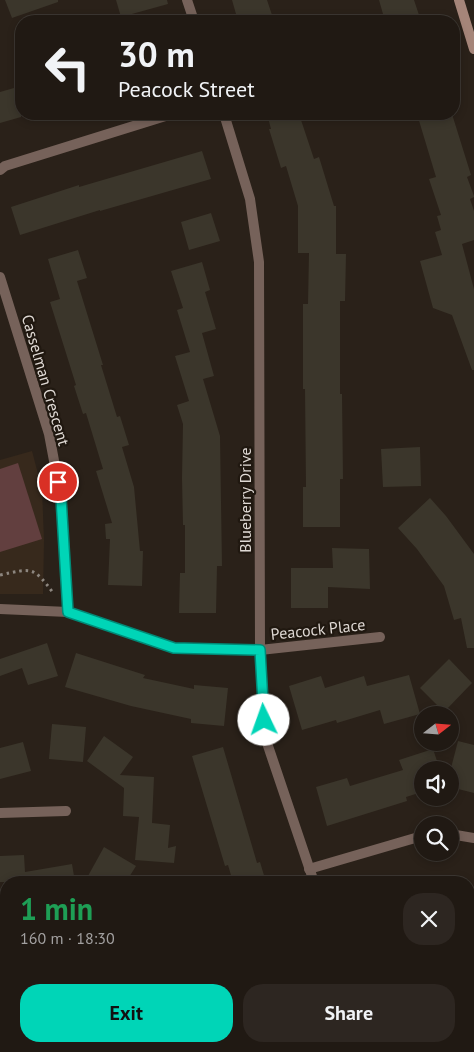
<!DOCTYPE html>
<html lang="en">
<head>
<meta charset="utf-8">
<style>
  body { margin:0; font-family:"PT Sans",sans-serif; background:#2d2621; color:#f1f3f6; height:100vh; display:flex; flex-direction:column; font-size:19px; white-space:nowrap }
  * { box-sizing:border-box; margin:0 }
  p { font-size:16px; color:#a2a0a0 }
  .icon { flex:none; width:28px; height:28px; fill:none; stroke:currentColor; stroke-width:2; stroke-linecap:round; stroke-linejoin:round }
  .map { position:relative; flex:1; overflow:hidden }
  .side { position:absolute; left:0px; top:876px; width:475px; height:176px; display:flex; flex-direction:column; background:#201913; border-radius:20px 20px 0 0; box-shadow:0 2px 8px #0003,0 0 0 1px #3d3833 }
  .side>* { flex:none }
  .guide { position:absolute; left:15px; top:15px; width:445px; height:105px; border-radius:20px; box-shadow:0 2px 8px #0003,0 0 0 1px #3d3833; background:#201913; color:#f1f3f6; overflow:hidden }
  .needle { width:32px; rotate:73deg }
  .controls { position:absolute; left:414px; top:706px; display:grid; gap:10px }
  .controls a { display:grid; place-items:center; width:45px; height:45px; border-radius:50%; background:#201913; box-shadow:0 2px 8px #0003,0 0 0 1px #3d3833; font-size:25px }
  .pin { position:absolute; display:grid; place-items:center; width:42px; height:42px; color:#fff; margin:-21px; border:2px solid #fff; border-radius:50%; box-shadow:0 1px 5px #0007 }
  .me { position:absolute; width:55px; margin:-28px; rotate:357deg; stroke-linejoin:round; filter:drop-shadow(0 0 4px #0008) }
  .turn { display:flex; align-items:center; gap:18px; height:105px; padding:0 20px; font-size:22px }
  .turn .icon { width:65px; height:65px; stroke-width:2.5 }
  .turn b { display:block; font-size:35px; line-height:42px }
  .round { display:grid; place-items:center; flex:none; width:52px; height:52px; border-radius:20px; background:#2d2621 }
  .overview { display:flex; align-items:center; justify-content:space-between; height:85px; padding:0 20px }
  h1 { font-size:30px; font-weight:700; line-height:38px; color:#1e9e55 }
  .button { display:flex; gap:10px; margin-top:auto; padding:10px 20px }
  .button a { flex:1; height:58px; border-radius:20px; background:#00d5b7; color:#111; font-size:20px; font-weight:700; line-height:58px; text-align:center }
  .button a+a { background:#2d2621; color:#f1f3f6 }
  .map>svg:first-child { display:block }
  .built { fill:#37291c }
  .green { fill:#623f3f }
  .building { fill:#3b362b }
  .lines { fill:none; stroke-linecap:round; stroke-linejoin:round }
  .path { stroke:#8d867f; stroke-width:3; stroke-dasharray:2.5 4; stroke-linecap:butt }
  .street { stroke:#76625a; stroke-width:10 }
  .secondary { stroke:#a58579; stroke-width:10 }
  .route-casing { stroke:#008a77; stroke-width:12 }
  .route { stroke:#00d5b7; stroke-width:9 }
  .labels { text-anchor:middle; stroke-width:4.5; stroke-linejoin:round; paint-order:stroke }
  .street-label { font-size:16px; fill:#dfd9d4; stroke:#201810 }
</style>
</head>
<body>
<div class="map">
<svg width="474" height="1052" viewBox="0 0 474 1052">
  <rect width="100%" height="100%" fill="#2a2119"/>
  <path class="built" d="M32,451L42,489L44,540L43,594H0V460Z"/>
  <path class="green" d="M18,463L42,539L0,552V469Z"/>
  <g class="building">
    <path d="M5,0H58V2L12,18Z"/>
    <path d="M116,0H167L168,4L121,17Z"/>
    <path d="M232,0H267L274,21H238Z"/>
    <path d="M379,0H414L421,21H385Z"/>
    <path d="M21,86V117L0,123V92Z"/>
    <path d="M267,114H299L314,159L319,157L334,206H336V254H346L345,301H340V394H342L343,479H340V527H303V487H306L305,389H303V304H308L309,253H298V206L286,166L281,168L269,129H271Z"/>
    <path d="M417,114H452L471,175L467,177L474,196V197L470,199L474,211V240L462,244L474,289V370H472L452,315L433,308L420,261L442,255L435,232L441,230L437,216L441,215L429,179L436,177Z"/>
    <path d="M202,151L211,179L100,211V210L20,235L11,207L79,185V187Z"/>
    <path d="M211,213L220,241L189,250L181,222Z"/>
    <path d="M78,250L87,278L77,281L103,365H101L117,417L120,416L129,445L122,447L134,487L140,551H143L142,586L108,585L110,539H106L105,524L112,523L96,471L103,469L86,413L83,414L74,386L76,385L50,302L60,299L48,259Z"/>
    <path d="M202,262L210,290L205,292L216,329L202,333L214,376L203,379L220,436L222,566H217L216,613H179L180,573H185V525H183L182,478L183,424L177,405L189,401L175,356L190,352L177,310L183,308L171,271Z"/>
    <path d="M420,447L421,486L383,487L381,449Z"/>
    <path d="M430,498L446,516L474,554V648H467L461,618L454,620L444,586L417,549L398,528Z"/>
    <path d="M332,548L369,549L370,589L328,587V608H291V568H333Z"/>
    <path d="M47,643L58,676L28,685L22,668L0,676V659Z"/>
    <path d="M76,653L145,675L143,678L194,689V685L228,688L224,726L191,723V719L131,706L65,687Z"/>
    <path d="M449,659L472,683L444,712L420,688Z"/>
    <path d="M409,675L420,714L384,724L380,710L337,723L336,720L302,730L289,686L321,676L325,688L364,676L367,686Z"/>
    <path d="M52,724L86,727L83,762L49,759Z"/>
    <path d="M104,736L133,757L120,775L154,777L152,823L170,825L168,848L176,846L174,863L135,860L139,817L123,816L124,788L87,761Z"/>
    <path d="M458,741L474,745V793L450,787V772Z"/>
    <path d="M23,742L31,771L0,779V748Z"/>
    <path d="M223,747L257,863L260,862L266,882H233L228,865L225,866L192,756Z"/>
    <path d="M433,749L440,770H422V792L406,797L407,801L327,826L316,787L347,778L350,786L403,770L399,760Z"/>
    <path d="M104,847L136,866L126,882H100L88,876Z"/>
    <path d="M24,855L25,872L72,864L75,882H0V856Z"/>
  </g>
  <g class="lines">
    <path class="path" d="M0,575C33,568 33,566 54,594"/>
    <g class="street">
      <path d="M187,0L194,21"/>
      <path d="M224,114L250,199L259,262L260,650L265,737L314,882"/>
      <path d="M0,170L5,166L172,114"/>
      <path d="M0,277L49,434L61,498L68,612"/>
      <path d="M0,609L68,612L174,648L260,650L380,637"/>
      <path d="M0,813L66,811"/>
      <path d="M450,834L474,838"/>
      <path d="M309,869L422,836"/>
      <path d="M0,1010H6"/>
      <path d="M153,1046L155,1052"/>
      <path d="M369,1046L371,1052"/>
    </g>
    <path class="secondary" d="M459,0L474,49"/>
  </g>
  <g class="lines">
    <g class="route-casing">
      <path id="route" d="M58,482L61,498L68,612L174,648L260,650L264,720"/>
    </g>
    <use href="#route" class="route"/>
  </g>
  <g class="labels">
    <g class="street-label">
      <text transform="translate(46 380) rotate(74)" y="6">Casselman Crescent</text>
      <text transform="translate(245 500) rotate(-90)" y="6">Blueberry Drive</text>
      <text transform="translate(318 629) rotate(-6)" y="6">Peacock Place</text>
    </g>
  </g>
</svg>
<div class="controls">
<a><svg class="needle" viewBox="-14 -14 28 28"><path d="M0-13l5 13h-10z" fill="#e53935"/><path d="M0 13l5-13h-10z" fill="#a2a0a0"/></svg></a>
<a><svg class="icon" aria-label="sound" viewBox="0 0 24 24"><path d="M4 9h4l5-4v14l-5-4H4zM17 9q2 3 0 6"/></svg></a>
<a><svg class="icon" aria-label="search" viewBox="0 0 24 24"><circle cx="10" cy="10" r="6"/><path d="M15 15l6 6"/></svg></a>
</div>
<div class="pin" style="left:58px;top:482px;background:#d93025"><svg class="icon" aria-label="arrive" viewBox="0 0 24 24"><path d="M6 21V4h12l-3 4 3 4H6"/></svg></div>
<svg class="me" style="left:264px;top:720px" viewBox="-20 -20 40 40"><circle r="19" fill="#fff"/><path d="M0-13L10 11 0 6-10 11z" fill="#00d5b7"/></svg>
<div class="guide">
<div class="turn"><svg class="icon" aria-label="left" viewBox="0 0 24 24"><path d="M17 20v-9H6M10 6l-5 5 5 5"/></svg><div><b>30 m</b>Peacock Street</div></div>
</div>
<section class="side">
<div class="overview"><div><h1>1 min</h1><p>160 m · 18:30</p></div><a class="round"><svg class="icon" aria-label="close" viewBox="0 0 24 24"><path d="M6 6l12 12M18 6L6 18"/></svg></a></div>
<div class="button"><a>Exit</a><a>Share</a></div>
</section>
</div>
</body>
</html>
